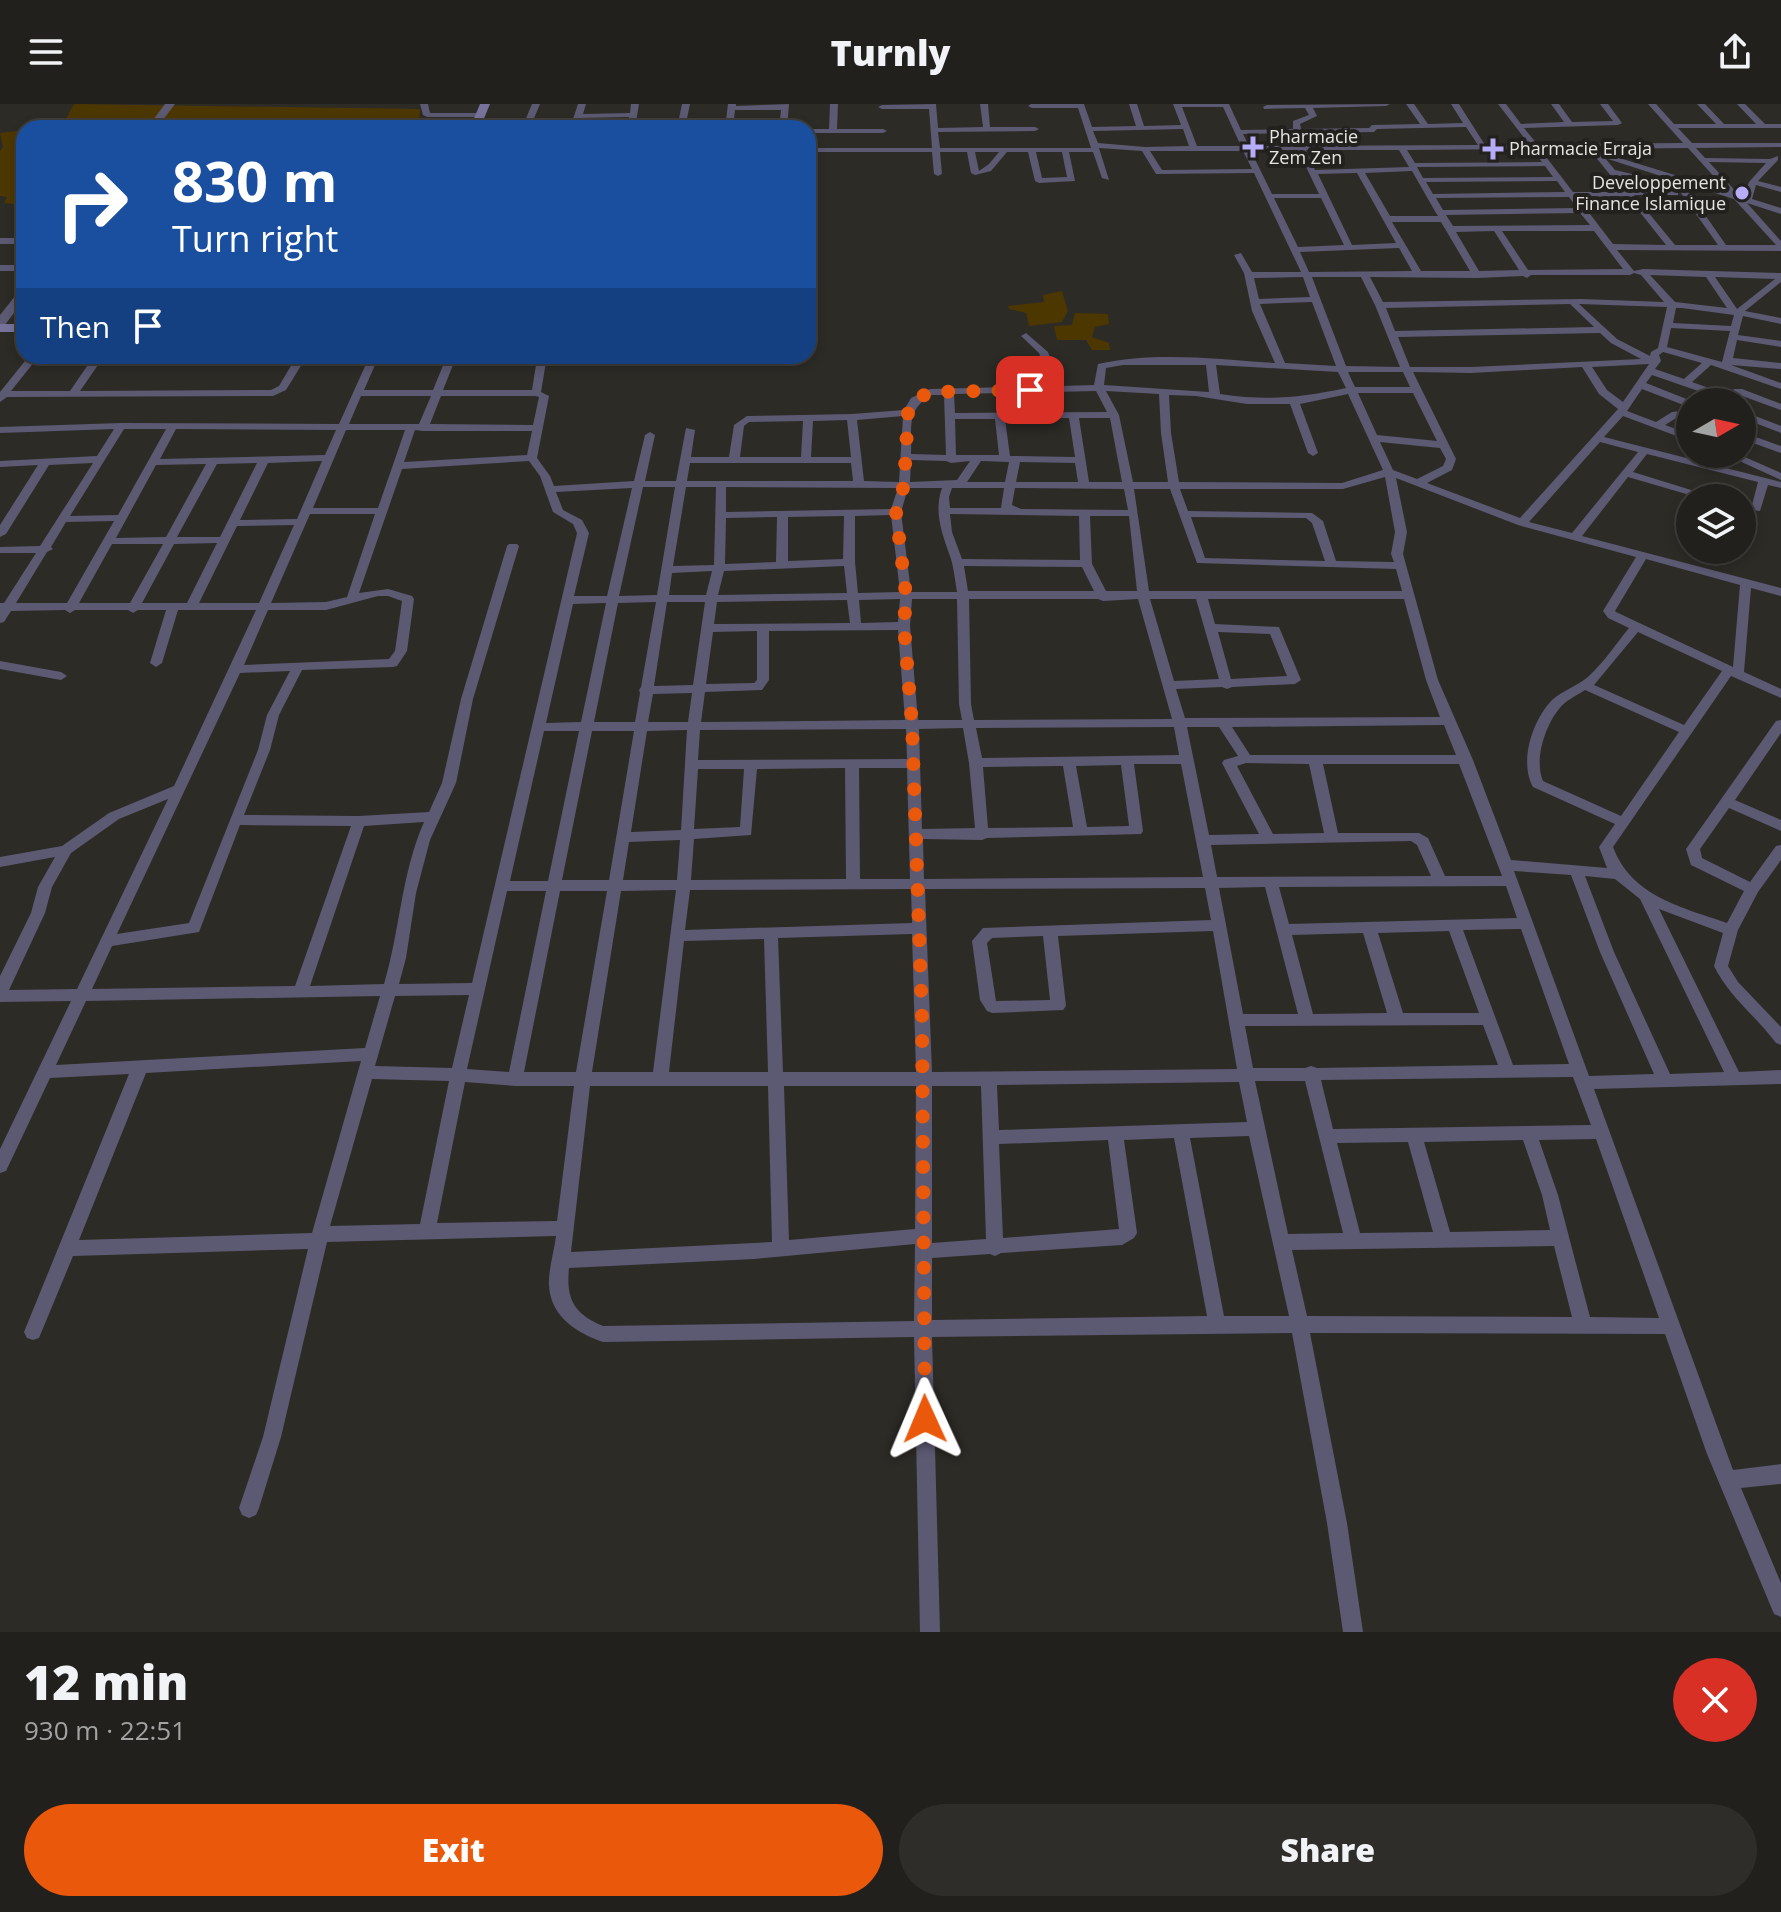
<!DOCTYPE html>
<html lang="en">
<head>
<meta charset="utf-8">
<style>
  body { margin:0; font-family:"Open Sans",sans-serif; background:#2e2d29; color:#f1f3f6; height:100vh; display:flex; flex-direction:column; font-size:30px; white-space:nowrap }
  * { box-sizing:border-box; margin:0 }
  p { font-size:26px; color:#a2a3a3 }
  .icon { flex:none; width:44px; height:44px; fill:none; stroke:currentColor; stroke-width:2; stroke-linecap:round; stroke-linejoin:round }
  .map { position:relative; height:1528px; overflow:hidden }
  .side { display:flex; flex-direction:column; background:#22201c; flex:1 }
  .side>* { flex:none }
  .top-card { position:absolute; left:16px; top:16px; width:800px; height:244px; border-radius:24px; box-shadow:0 4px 12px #0003,0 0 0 2px #3f3e3b; background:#1a4fa0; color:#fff; overflow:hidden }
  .needle { width:52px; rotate:81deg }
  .buttons { position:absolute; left:1676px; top:284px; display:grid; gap:16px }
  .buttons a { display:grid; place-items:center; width:80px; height:80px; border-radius:50%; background:#22201c; box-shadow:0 4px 12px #0003,0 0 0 2px #3f3e3b; font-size:40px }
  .pin { position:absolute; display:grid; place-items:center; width:68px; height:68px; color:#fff; margin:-34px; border-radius:16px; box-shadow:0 4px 12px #0006 }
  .me { position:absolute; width:88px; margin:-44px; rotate:359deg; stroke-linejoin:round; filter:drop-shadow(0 0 6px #0008) }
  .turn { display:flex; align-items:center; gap:28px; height:168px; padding:0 24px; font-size:36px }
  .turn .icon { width:104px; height:104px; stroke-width:2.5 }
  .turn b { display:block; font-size:56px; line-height:68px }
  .then { display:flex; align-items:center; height:76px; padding:0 24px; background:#0003; gap:16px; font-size:30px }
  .round { display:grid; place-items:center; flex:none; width:84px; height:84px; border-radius:42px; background:#2e2d29 }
  .summary { display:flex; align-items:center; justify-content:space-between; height:136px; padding:0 24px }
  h1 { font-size:48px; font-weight:800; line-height:60px }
  .button { display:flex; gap:16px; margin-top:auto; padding:16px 24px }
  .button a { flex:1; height:92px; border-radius:48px; background:#ea580c; color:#fff; font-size:32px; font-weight:800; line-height:92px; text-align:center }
  .button a+a { background:#2e2d29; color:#f1f3f6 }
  header { display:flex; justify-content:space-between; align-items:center; height:104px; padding:0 24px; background:#22201c; font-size:36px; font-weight:800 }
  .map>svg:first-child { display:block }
  .green { fill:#4d3700 }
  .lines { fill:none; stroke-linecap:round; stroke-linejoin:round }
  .minor { fill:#5c5973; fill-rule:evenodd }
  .tertiary { fill:#5c5973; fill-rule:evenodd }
  .secondary { fill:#77729b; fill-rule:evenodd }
  .route { stroke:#ea580c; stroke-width:14; stroke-dasharray:0 25.2 }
  .poi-dot { fill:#b6acf8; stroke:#23211d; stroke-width:3 }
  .labels { text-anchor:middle; stroke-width:8; stroke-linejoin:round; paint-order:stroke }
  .far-poi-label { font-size:18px; fill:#e5e4e1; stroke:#23211d; text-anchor:start }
</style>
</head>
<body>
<header><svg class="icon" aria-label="menu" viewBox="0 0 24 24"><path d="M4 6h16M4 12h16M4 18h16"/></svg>Turnly<svg class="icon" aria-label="share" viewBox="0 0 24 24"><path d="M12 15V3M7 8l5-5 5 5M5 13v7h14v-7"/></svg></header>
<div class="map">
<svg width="1781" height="1528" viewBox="0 0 1781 1528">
  <rect width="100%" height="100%" fill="#2d2b26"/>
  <g class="green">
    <path d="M74,0L420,5L419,24H48L62,22Z"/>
    <path d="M24,26V101L4,99L7,93L0,92V47L3,43L0,29Z"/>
    <path d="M1062,187L1068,207L1062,218L1029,222L1026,209L1009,205L1008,202L1044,198L1043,191Z"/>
    <path d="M1075,209L1108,210L1109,220L1095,223L1092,233L1109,239L1110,246H1092L1086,236H1057L1054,222L1072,221Z"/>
  </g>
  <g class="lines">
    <g class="minor">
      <path d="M420,0H428L430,9H480L484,11L480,13H427L423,11Z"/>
      <path d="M532,0H540L530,24H522Z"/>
      <path d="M578,0H586L583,10L630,9L631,0H639L635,24H627L629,13L581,14L578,24H570Z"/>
      <path d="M682,0H690L685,24H677Z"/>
      <path d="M728,0H736V2L789,0L787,24H779L781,6H735L733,24H725Z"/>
      <path d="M830,0H838L837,25H883L887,27L883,29H808V25H829Z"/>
      <path d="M936,0L938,24L983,23L980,0H988L990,23H1035L1039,25L1035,27L938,28L940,44H1091L1078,4H1032L1028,2L1031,0H1084L1092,23L1136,22L1129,0H1137L1144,22L1181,21L1173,0H1229L1241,26L1293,25V17L1309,11L1305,4L1264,5L1263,3L1267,1L1390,0L1386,2L1313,4L1317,12L1300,20L1301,25L1369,24L1372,21L1420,20L1406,0H1414L1428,20L1463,19L1451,0H1459L1485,41L1529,40L1498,0H1506L1521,20L1564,18L1551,0H1559L1572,18L1613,17L1600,0H1608L1622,19L1618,21L1524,24L1537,40L1683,39L1648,0H1656L1674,20H1716L1697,0H1705L1724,20H1756L1737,0H1745L1765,20H1781V24H1678L1692,39H1781V43L1696,44L1705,54L1770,55L1778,52V56L1758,77L1781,83V88L1756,81L1752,95L1781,104V110L1747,99L1781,137V147L1617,146L1634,167L1643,165L1781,169V178L1745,207L1781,214V220L1743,212L1738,231L1781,237V243L1737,236L1733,254L1781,259V265L1731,261L1781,279V285L1711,261L1692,278L1734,293L1735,295L1730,298L1652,271L1646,279L1694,298H1690V303L1686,302L1642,285L1627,307L1656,318L1672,308L1690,306V312L1678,313L1665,321L1690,330V337L1623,312L1604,333L1781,378V384L1768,381L1760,407L1742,405V399L1752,401L1758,378L1647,350L1633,368L1717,394H1700L1628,373L1582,432L1781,484V492L1751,484L1744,568L1781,585V594L1731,572L1613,743C1632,793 1682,803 1727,819L1744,787L1691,761L1686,745L1776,617L1781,616V629L1735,696L1781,716V727L1729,704L1700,745L1702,754L1750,778L1776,742L1781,741V756L1758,788L1738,826L1728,862L1738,878L1781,923V941L1776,939C1756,912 1729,893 1714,862L1723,829L1659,805L1739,968L1781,966V980L1594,985L1733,1366L1781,1360V1380L1741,1384L1781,1479V1513L1774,1510L1707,1350L1665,1230L1310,1229L1347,1419L1363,1528H1343L1327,1419L1292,1229L932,1233L940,1528H920L914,1233L603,1238C577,1229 551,1213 549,1182C548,1167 554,1148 556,1132L327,1138L281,1333L259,1404L256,1411L249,1414L242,1411L239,1404L263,1333L308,1145L73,1152L39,1234L33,1236L27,1234L24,1228L129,970L50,974L6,1067L0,1069V1045L71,897L0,898V872L31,809L38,783L55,753L0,763V753L62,742L109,709L174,682L256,506H178L162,559L156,563L150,559L166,506H138L133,509L128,506H75L70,509L65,506L11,507L4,518L0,519V499H4L36,449H0V443L40,442L93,359L49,361L6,430L0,433V421L38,361L0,363V357L97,352L114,325L0,329V323L121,319L339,320L366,260H302L286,286L273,292L7,293L0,298V288L29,252H39L11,287H70L94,252H104L102,255L368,254L369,252H379L364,286H433L444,259L432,252H444L451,255H541L546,258L541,288L549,292L537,354L550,372L554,382L634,377L645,331L650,328L655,331L645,377H676L686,324L695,326L691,353H729L734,321L747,312L852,310L904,306L911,294L930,285L1051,282L1039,249L1021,232L1026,229L1048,248L1060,282L1094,281L1098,260C1155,247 1217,255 1275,259L1252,207L1244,169L1234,151L1241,149L1252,168H1301L1254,69L1159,70H1156L1142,47L1099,44L1109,76L1102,74L1093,48H1069L1075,77L1039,79L1035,77L1028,48H1007L991,67L975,71L971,69L967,48H940L942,70L938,72L934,70L932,48H808V44H932L929,5H882L878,3L882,1ZM1182,3H1223L1241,42H1197ZM1466,23L1478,41L1249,42L1243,30L1374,28L1377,25ZM1183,25L1189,42L1145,43L1098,39L1093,27ZM1688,44L1727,87L1590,45ZM1532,45L1542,58L1415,59L1407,46ZM1540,45H1584V48L1594,51L1624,88H1573ZM1298,46L1319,90H1272L1251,47ZM1306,46H1399L1409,63L1315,66ZM1150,47H1243L1252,65L1162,66ZM975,48H999L989,60L979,67ZM1036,48H1062L1067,73L1042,74ZM1605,54L1676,77L1675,80L1615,66ZM1709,58L1766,59L1749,78L1744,93L1739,91ZM1545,62L1553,73L1423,74L1417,63ZM1412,67L1436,109L1438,112H1390L1365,69ZM1357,69L1396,139L1352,141L1318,70ZM1619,72L1672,84L1676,82L1718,141H1675L1634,91H1678V87L1630,86ZM1557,77L1565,88L1433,90L1426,78ZM1683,79L1734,95L1776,141H1726ZM1627,92L1666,141L1613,140L1577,93ZM1569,93L1577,104L1443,106L1436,94ZM1274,94H1321L1344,141L1298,143ZM1580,109L1590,121L1453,122L1446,111ZM1392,118H1441L1470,167H1421ZM1494,127L1519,166L1479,167L1456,128ZM1502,127H1594L1623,165L1528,166ZM1399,144L1412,167L1309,168L1300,148ZM1634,169L1641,171L1664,198L1581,195L1383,198L1370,173L1477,174L1523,172L1527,174L1531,171H1630ZM1650,171L1706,173L1727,204L1675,198ZM1303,173L1310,193L1259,195L1254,174ZM1312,173H1361L1375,201L1400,263L1346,262ZM1715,173L1775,175L1737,205ZM1312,198L1336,262L1285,259L1260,200ZM1570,200L1594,223L1395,227L1386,204ZM1579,200L1667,203L1658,244L1651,248L1650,252L1617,235ZM1676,204H1682L1734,211L1731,222L1673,219ZM1671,224L1730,227L1722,258L1667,243ZM1600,229L1611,239L1641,255L1471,263H1410L1398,233ZM1663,248L1702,259L1684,275L1655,265L1661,257L1659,251ZM292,260L279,282L271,286L80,287L98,261ZM1649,260L1623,298L1607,286L1592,263ZM453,261H536L532,286H443ZM1123,261H1206L1209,288L1104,281L1106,264ZM1216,261L1338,268L1346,284C1299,294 1267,297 1220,290ZM1582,263L1599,290L1618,305L1520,414L1427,379L1452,366L1456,355L1413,268L1471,269ZM1348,268H1403L1410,283H1355ZM1096,287L1107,308L955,309L954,290ZM1106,287L1159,290L1161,329L1168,378H1133L1119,311ZM1358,289H1413L1437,337L1377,331ZM1348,290L1383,366L1342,379L1179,378L1171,329L1169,291L1196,292L1247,300H1290L1308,349L1313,352L1318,349L1300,300ZM932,291H944L946,351L911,350C912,323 906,305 932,291ZM361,292H431L419,320H349ZM441,292H535L539,293L533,321L430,320ZM903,312L899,378L864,377L857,316ZM1069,314L1075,353L1010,352L1005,315ZM1079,314H1110L1122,378H1089ZM955,315H995L999,351H956ZM847,316L851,353H811L813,317ZM803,317L801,353H740L744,322L749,318ZM124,325H166L118,411L70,412ZM176,325L336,326L325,351L160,355ZM346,326H405L378,404H313ZM415,326L423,327H532L527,351L404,358ZM1380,338L1440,344L1446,355L1443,362L1417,375L1393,366ZM1600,338L1638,348L1572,429L1529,418ZM911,356L946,357L951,359L970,357L957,376L910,378ZM322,357L297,415L240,416L268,359ZM529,357L540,372L553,408L573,420L577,429L472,879L399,880L406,854L416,789L430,736L456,679L473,595L519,442L517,440H509L507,442L461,595L442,679L429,708L359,712L244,711L270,646L279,611L302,566L393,563L397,562L407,547L414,495L412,492L388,485L359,489L402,365ZM981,357L1009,358L1005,378H967ZM1020,358L1075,359L1078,378H1016ZM257,359L220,433H177L217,360ZM690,359H851L853,377H687ZM206,360L166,433L116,434L156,361ZM1385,373L1395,428L1391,450L1394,458L1336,457L1323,417L1312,409L1188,407L1180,385H1343ZM1396,374L1518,421L1636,453L1603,507L1608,514L1629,524C1616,540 1604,558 1589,572C1578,582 1563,586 1552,596C1532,617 1519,658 1533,683L1615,720L1599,743L1607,764L1511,756L1473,656L1438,576L1403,450L1407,428ZM643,383H675L657,491L619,492ZM686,383H716L714,461L673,462ZM726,383L898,384L891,405L726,408ZM632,384L607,492H574L589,429L582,416L563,406L556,388ZM908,384H942C933,409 943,432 951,455C954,465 955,477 957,488H911L901,408ZM952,384H1004L1001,404H950L949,393ZM1015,384L1124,385L1128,406L1021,405L1012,401ZM1134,385H1170L1197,459L1396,465L1402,487H1149ZM310,410H375L347,493L326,498L271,499ZM950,410L1079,412L1080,456L962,455L952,428ZM891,411L900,488L858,489L855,458V412ZM844,412L843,455L788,457V413ZM1090,412H1129L1137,487H1106L1092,460ZM777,413L776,458L725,460L726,414ZM1191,413L1306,414L1312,419L1325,457L1205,454ZM114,417L67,499H16L47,448L53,445L51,443L66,418ZM294,421L259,499H199L237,422ZM217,439L187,499H142L174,440ZM112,440H163L130,499H79ZM1646,455L1740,481L1733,563L1616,508L1615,507ZM844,462L847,489L718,491L724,467ZM964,462L1082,463L1094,487H968ZM712,467L706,491H669L672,469ZM378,492H388L402,497L395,547L389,555L244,561L268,506H326ZM900,495L898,518L861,519L859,496ZM912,495H957L959,600L962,616H918L910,522ZM969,495H1098L1103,497L1138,495L1172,615L974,616L971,600ZM1150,495H1196L1219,575L1174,577ZM1208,495H1404L1426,576L1440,613L1185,614L1176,585L1222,583L1227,585L1232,583L1295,580L1301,576L1279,523L1215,520ZM847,496L850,519L714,520L717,498ZM656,498L641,583L639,586L640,589L635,618H594L618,499ZM667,498H705L693,581L654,582ZM606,499L581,618L546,619L573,500ZM898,526L905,616L701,618L705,588L762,586L769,576V527ZM757,527V576L754,579L706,580L713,528ZM1218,528L1270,530L1287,572L1231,575ZM1638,528L1722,567L1684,621L1594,581ZM290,567L267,611L258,646L189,819L117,830L240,569ZM1585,586L1679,628L1621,712L1543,677C1534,656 1545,622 1559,605C1566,596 1576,592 1585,586ZM692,589L688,618H648L653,590ZM1444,621L1456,651H1250L1232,623ZM1174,623L1179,651L982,654L976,624ZM1187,623H1219L1238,652L1224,656L1222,659L1259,730L1209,731ZM963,624L969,659L975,724L922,725L919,625ZM906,625L907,655L698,656L700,626ZM687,626L681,726L631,728L647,627ZM544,627H579L548,777H510ZM592,627H634L609,776H562ZM1246,659L1309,660L1324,729L1273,730L1237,662ZM1134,660H1181L1203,773L924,775L923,735L982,736L987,734L1141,730L1143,727ZM1323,660H1459L1502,772H1445L1428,734L1419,729H1338ZM1121,661L1129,722L1087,723L1076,662ZM1063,662L1073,723L988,724L983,663ZM845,664L846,775L691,776L694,735L751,731L757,665ZM859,664H907L910,775H860ZM698,665H744L740,723L694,725ZM168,695L77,885L9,886L45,809L52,783L71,749L119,715ZM424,718C401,770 400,827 384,880L310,882L364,722ZM240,721L351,722L295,882L92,885L112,842L199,828ZM680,736L677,776H623L629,738ZM1411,737L1417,741L1431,772L1217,773L1211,741ZM1514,767L1571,771L1600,848L1654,970L1589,972ZM1585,772L1615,775L1640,795L1724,968L1670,970L1614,848ZM1506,782L1517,814L1289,820L1279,783ZM1265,783L1298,910H1243L1219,784ZM1205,784L1211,816L983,824L972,837L980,896L987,907L992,909L1063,906L1066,902L1058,832L1213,827L1237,965L932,968L925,785ZM911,785L912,819L685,826L690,786ZM676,786L653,968H592L621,787ZM507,787H546L509,968L467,965ZM560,787H607L576,968H524ZM1521,825L1569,960L1513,961L1463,826ZM1449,827L1479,909H1403L1378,829ZM1363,829L1387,909L1313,910L1292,831ZM912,830L916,968H783L778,834ZM1043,832L1050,896L996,897L987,839L992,834ZM764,835L768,968H669L684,837ZM469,891L452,964L375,962L395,892ZM380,892L365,944L56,961L86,897ZM1483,921L1498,961L1317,964L1311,962L1305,964H1253L1245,922ZM361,957L312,1129L79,1136L146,969ZM1573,973L1591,1021L1333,1025L1321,976ZM372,975L449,977L420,1120L330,1122ZM1255,977H1305L1343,1129L1288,1130ZM465,978L515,982H574L557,1117L437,1119ZM1239,978L1247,1018L999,1026L997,981ZM590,982H768L772,1138L571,1148ZM784,982H916L915,1125L789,1136ZM932,982H981L986,1135L932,1139ZM1249,1032L1289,1212H1224L1190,1034ZM1174,1034L1207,1212L932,1216V1154L990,1150L995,1152L1001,1149L1122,1141L1134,1134L1137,1129L1124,1036ZM1596,1035L1659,1214L1590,1213L1558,1091L1539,1036ZM1108,1036L1119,1125L1003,1134L999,1040ZM1523,1036L1542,1091L1550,1126L1450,1128L1424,1038ZM1408,1038L1433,1128L1360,1129L1337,1039ZM915,1140L914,1217L603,1222C573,1210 566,1194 569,1164L754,1155ZM1554,1142L1572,1213L1307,1212L1292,1146Z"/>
      <rect x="0" y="134" width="24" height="6"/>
      <rect x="0" y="161" width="24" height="6"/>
      <path d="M1734,285H1742L1781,300V306L1734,289Z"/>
      <path d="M1742,307L1781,322V329L1742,314Z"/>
      <path d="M1742,328L1781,342V349L1742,335Z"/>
      <path d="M1724,350H1738L1781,369V376Z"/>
      <path d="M0,557L61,568L67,572L61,576L0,565Z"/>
    </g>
    <g class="tertiary">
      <path d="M165,0H175L157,24H147Z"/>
      <path d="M24,185V196L4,222L0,223V211L20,186Z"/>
    </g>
    <g class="secondary">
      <path d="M480,0H490L480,24H470Z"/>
      <rect x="0" y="220" width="24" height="8"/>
    </g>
  </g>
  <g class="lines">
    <path class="route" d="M925,1315L922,913L912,620L904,522L906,491L896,408L904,381L908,309L915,296L930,288L1030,286"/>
  </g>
  <g class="poi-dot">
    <path d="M1249 31h8v8h8v8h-8v8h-8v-8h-8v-8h8z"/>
    <path d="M1489 33h8v8h8v8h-8v8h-8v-8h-8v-8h8z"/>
    <circle cx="1742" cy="89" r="8"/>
  </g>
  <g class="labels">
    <g class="far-poi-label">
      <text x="1269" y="39">Pharmacie<tspan x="1269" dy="21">Zem Zen</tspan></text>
      <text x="1509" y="51">Pharmacie Erraja</text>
      <text x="1726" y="85" text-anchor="end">Developpement<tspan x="1726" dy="21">Finance Islamique</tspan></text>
    </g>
  </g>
</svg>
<div class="buttons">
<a><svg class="needle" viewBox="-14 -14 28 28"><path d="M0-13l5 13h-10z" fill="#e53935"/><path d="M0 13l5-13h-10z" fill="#a2a3a3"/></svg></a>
<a><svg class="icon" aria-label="layers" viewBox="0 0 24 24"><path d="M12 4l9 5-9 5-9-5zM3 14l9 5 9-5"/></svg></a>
</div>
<div class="pin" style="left:1030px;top:286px;background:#d93025"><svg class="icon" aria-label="arrive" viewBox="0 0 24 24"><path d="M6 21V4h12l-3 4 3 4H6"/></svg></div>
<svg class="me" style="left:925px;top:1315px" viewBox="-20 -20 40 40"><path d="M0-17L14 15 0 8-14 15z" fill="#ea580c" stroke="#fff" stroke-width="4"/></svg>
<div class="top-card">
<div class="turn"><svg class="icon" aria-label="right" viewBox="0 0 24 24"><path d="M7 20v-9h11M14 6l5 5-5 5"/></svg><div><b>830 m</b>Turn right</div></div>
<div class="then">Then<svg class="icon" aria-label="arrive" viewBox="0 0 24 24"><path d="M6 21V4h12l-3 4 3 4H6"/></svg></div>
</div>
</div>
<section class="side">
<div class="summary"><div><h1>12 min</h1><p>930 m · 22:51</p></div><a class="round" style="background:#d93025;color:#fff"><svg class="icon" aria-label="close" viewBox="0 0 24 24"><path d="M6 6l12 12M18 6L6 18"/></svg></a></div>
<div class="button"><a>Exit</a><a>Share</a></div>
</section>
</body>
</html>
